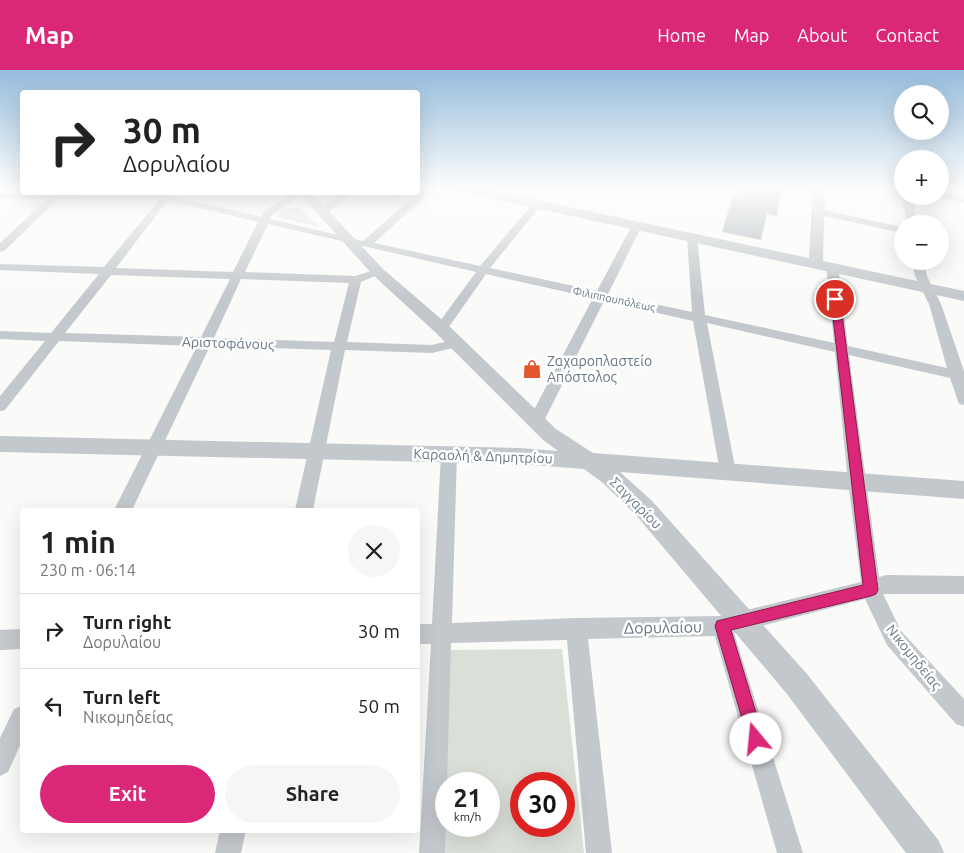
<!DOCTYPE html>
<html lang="en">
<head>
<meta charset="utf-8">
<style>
  body { margin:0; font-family:Ubuntu,sans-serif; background:#f6f6f6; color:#222; height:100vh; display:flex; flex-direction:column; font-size:19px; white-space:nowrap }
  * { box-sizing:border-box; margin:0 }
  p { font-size:16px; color:#767676 }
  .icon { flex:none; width:28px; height:28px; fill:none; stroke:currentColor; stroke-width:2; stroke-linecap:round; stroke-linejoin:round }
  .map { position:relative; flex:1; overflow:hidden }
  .drawer { position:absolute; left:20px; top:438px; width:400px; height:325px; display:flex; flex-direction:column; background:#fff; border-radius:5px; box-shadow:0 5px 20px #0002 }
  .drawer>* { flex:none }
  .banner { position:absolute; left:20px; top:20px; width:400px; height:105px; border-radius:5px; box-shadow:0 5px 20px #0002; background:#fff; color:#222; overflow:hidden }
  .fabs { position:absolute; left:894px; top:15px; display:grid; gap:10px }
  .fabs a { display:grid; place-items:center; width:55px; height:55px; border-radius:50%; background:#fff; box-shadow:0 5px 20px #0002; font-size:25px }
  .speed { position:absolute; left:435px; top:702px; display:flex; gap:10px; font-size:25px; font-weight:700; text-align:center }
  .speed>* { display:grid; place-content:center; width:65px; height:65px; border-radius:50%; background:#fff; box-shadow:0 5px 20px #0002; line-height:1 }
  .speed small { font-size:12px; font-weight:400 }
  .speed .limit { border:8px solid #d22; background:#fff; color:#111 }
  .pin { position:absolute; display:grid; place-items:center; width:42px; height:42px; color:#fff; margin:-21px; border:2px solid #fff; border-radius:50%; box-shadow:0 1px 5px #0007 }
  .me { position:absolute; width:55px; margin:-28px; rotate:343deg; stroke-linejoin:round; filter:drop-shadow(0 0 4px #0008) }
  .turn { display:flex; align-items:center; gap:18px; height:105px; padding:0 20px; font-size:22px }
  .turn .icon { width:65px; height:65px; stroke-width:2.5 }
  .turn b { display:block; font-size:35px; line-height:42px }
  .round { display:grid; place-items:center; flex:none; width:52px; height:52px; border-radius:26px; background:#f6f6f6 }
  .head { display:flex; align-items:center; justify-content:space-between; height:85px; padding:0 20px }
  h1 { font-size:30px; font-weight:700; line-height:38px }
  .cta { display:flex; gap:10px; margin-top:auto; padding:10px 20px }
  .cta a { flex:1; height:58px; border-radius:30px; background:#db2777; color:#fff; font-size:20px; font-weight:700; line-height:58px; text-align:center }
  .cta a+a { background:#f6f6f6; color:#222 }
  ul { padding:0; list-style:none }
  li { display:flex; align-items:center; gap:15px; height:75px; padding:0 20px; border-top:1px solid #e0e0e0 }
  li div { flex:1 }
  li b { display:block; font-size:19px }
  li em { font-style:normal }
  header { display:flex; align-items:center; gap:30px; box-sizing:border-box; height:70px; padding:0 25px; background:#db2777; color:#fff }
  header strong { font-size:24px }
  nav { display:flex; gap:28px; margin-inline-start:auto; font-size:18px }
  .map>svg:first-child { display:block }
  .green { fill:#dadfd7; fill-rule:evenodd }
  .building { fill:#aab3b9; stroke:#dcdcda }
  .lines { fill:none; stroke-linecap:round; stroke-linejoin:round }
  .minor { fill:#c3c8cc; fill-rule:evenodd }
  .tertiary { fill:#c3c8cc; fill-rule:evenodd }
  .route { fill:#db2777; stroke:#8e194d }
  .labels { text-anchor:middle; stroke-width:5; stroke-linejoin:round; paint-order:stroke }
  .far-street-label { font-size:11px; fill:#657683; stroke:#fff }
  .street-label { font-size:14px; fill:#657683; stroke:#fff }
  .poi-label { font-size:14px; fill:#657683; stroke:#fff; text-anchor:start }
  .near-street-label { font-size:16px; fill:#657683; stroke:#fff }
</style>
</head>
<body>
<header>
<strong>Map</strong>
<nav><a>Home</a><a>Map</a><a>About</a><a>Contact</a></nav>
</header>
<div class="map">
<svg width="964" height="783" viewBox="0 0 964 783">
  <rect width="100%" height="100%" fill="#fafaf8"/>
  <g class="green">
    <path d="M283,138H299L320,157L277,147Z"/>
    <path d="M562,579L584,783H444L446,714V756H489V714H446L450,580ZM521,714H564V756H521Z"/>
  </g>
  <path class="building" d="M739,118H782L777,146L767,144L761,170L722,162L734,122L738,123Z"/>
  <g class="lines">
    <g class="minor">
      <path d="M423,118H434L374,173L480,196L534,132L537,131L542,134L490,198L597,221L632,155L637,152L642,155L608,224L692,242L687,167L692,164L697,167L705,245L834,273L826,196L832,193L838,196L848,276L947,298L929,234L915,206L912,191H924L927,206L941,234L964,301V335L959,334L950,308L849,285L879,507L887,505L964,506V524H883L901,561L964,629V657L956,654L887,575L865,529L734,563L803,783H777L715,566L588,569L612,783H586L567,570L451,573L445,783H419L431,574H418V554H432L441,384L443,380L449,378L455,380L457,384L452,553L576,548L722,546L861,512L848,411L835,282L707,253L736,402L734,407L728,409L722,407L720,402L693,251L604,231L544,351L541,355H531L528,351L593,228L486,204L446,261L441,262L435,258L476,202L268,154L245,202L355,206L378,199L384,202L361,212L347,272L432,275L456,269L463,273L461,276L432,283L345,280L313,440H295L331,280L210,276L132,440H114L197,276L59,271L5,340L0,341V326L45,271L0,269V261L51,263L99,204L0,200V194L104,197L159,130L58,129L4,181L0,182V173L47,129H0V123L174,122L172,126L261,147L264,141L294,122H305L272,145L270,149L363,171ZM168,130L258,152L233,202L116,198ZM111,205L230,209L201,267L65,263ZM241,209L349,213L334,272L214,268Z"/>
      <path d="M885,118H902V123L887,120Z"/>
      <path d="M343,122H354L327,143H319V139Z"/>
      <path d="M940,123L964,127V133L933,126H940Z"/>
      <path d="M902,126H912L917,154H907Z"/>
      <path d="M819,139L902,157V163L815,144L814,142Z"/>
      <path d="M22,559V579L0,580V560Z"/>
      <path d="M22,636V671L8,702L0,706V668L14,639Z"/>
      <path d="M220,760H246L241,783H215Z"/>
    </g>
    <g class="tertiary">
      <path d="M455,118H480L809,188L813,118H825L823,191L964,221V231L461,122Z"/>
      <path d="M298,122H311L383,199L447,254L556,359L593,383L964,411V429L620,402L652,431L807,604L939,771L944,783H906L787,624L636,445L603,413L584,399L519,394L0,382V366L519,378L558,381L542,369L435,262L373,205Z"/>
    </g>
  </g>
  <linearGradient id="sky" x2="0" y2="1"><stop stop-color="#96bcdc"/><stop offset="0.52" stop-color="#fdfdfc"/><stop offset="1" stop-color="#fdfdfc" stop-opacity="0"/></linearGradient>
  <rect width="964" height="228" fill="url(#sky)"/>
  <path class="route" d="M835,226L840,229L878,520L876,524L871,526L731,560L764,669L762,675L756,677L750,675L748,669L715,556L717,551L863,515L831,229Z"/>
  <defs>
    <g id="shop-bare" transform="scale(1.5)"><path d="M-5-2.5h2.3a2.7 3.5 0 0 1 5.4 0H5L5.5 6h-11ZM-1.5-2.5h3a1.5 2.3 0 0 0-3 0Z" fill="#e4572e" stroke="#fff" stroke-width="2.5" paint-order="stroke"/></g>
  </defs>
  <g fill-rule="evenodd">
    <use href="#shop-bare" x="532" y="299"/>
  </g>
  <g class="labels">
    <g class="far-street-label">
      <text transform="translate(614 229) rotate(12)" y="4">Φιλιππουπόλεως</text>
    </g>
    <g class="street-label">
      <text transform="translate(228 273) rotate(2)" y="5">Αριστοφάνους</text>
      <text transform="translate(483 386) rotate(2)" y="5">Καραολή &amp; Δημητρίου</text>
      <text transform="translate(636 433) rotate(45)" y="5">Σαγγαρίου</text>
      <text transform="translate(914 587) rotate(51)" y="5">Νικομηδείας</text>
    </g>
    <g class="poi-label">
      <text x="547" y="296">Ζαχαροπλαστείο<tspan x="547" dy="16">Απόστολος</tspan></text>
    </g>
    <g class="near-street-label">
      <text transform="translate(663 557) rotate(-1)" y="6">Δορυλαίου</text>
    </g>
  </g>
</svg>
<div class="fabs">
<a><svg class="icon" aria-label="search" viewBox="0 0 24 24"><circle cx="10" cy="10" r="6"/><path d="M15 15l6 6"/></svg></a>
<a>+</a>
<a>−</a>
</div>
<div class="speed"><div>21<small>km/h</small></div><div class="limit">30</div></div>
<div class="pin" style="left:835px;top:229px;background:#d93025"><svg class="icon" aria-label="arrive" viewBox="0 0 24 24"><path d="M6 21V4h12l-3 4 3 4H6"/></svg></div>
<svg class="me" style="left:756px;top:669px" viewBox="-20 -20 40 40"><circle r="19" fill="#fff"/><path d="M0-13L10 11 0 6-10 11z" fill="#db2777"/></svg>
<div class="banner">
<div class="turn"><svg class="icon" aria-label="right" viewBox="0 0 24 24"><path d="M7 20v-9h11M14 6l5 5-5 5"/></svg><div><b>30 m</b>Δορυλαίου</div></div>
</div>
<section class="drawer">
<div class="head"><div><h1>1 min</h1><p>230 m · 06:14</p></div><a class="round"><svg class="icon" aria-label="close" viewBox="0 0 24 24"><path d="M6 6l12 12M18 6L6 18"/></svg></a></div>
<ul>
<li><svg class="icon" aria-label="right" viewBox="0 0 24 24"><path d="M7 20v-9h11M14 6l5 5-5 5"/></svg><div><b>Turn right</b><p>Δορυλαίου</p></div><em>30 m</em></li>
<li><svg class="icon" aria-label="left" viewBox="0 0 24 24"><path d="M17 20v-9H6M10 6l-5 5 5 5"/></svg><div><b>Turn left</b><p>Νικομηδείας</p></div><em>50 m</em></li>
</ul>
<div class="cta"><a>Exit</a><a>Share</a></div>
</section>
</div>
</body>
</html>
